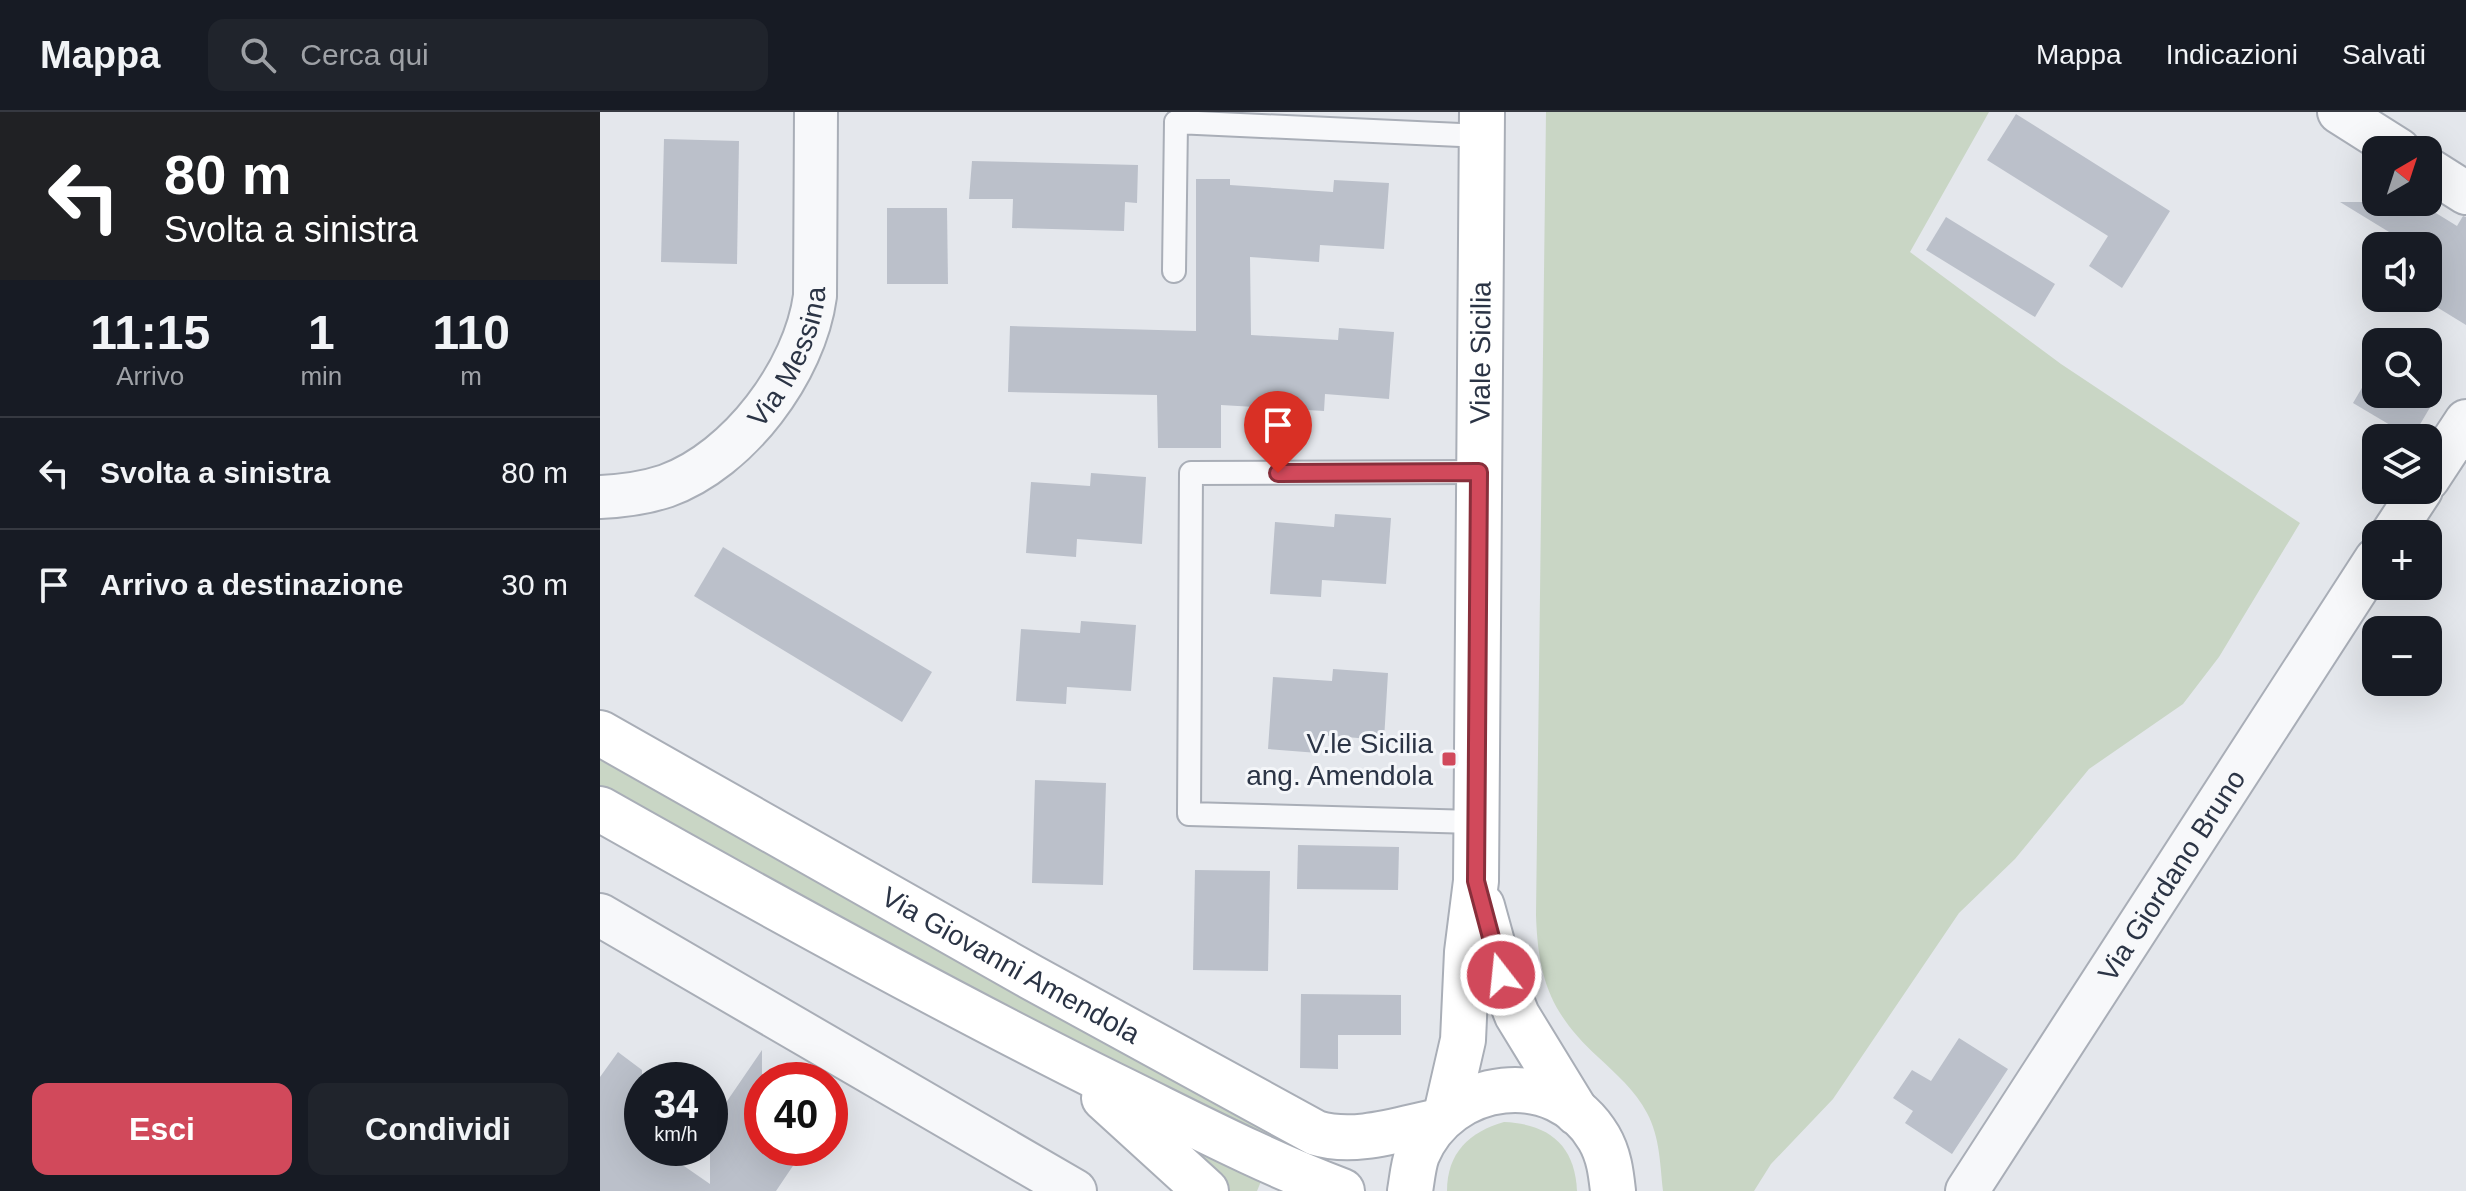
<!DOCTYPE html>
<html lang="it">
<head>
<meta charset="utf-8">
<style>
  body { margin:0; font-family:Arial,sans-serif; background:#20242c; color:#f1f3f6; height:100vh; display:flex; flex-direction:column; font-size:30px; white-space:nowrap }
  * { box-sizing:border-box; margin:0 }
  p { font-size:26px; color:#9ea1a6 }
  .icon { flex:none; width:44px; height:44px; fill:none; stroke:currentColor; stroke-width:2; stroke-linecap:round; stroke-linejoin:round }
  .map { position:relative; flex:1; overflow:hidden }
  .side { display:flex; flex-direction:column; background:#171b24; width:600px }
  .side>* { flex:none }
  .guide { background:#202124; color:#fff; overflow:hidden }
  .needle { width:52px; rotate:39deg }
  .fabs { position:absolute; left:1762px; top:24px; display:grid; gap:16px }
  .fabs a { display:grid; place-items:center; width:80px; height:80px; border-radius:16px; background:#171b24; box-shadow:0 8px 32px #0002; font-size:40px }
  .speed { position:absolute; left:24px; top:950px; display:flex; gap:16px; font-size:40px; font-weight:700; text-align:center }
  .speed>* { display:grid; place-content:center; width:104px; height:104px; border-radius:50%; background:#171b24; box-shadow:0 8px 32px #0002; line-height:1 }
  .speed small { font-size:20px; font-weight:400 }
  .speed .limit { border:12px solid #d22; background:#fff; color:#111 }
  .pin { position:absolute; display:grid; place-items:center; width:68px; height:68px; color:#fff; margin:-82px -34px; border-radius:50% 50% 50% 0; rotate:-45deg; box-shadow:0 0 8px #0007 }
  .pin .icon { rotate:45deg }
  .me { position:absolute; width:88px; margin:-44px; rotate:344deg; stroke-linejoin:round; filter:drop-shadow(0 0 6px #0008) }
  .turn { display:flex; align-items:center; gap:28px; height:168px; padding:0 32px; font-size:36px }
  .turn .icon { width:104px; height:104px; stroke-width:2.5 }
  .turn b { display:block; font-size:56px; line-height:68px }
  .eta { display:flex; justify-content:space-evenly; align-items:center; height:136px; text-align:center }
  .eta b { font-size:48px; font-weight:600; line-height:56px }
  .action { display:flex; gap:16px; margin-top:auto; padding:16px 32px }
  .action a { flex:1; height:92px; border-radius:16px; background:#d1495b; color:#fff; font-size:32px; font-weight:600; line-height:92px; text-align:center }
  .action a+a { background:#20242c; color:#f1f3f6 }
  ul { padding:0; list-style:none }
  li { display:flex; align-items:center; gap:24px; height:112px; padding:0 32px; border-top:2px solid #363941 }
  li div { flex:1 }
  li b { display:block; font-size:30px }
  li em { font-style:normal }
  header { display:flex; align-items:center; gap:48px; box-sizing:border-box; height:112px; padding:0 40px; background:#171b24; border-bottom:2px solid #363941 }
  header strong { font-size:38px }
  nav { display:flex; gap:44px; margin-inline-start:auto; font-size:28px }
  .search { width:560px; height:72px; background:#20242c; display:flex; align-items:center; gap:20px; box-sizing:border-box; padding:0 28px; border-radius:16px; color:#9ea1a6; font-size:30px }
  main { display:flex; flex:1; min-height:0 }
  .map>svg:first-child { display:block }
  .green { fill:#c9d6c5 }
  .building { fill:#bbc0ca }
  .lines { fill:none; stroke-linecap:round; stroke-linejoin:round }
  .lane-casing { stroke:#a9aeb7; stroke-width:26 }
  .street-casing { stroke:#a9aeb7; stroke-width:46 }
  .secondary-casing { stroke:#a9aeb7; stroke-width:48 }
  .lane { stroke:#f7f8fa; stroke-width:22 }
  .street { stroke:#f7f8fa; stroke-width:42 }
  .secondary { stroke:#fff; stroke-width:44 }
  .route-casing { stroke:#882f3b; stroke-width:20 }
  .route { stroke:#d1495b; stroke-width:14 }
  .poi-dot { fill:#d1495b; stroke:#f4f6f9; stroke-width:3 }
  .labels { text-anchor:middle; stroke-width:6; stroke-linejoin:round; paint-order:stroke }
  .street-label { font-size:28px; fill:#2b3445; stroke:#f4f6f9 }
  .poi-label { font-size:28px; fill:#2b3445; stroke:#f4f6f9; text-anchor:end }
</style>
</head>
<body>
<header>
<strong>Mappa</strong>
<div class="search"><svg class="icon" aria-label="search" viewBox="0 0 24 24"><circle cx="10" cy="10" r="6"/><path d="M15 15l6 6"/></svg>Cerca qui</div>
<nav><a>Mappa</a><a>Indicazioni</a><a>Salvati</a></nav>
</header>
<main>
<section class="side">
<div class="guide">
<div class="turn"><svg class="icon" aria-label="left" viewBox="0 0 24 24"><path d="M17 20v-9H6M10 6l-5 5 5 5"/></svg><div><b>80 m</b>Svolta a sinistra</div></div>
</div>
<div class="eta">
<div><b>11:15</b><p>Arrivo</p></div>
<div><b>1</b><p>min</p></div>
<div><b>110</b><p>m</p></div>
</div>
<ul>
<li><svg class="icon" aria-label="left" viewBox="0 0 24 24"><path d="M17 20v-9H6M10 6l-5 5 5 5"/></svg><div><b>Svolta a sinistra</b></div><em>80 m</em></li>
<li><svg class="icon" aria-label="arrive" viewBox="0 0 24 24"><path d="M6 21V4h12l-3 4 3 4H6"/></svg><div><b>Arrivo a destinazione</b></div><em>30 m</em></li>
</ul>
<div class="action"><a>Esci</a><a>Condividi</a></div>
</section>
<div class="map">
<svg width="1866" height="1079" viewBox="0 0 1866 1079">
  <rect width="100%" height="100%" fill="#e4e7ec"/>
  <g class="green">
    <path d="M946,0H1389L1310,140L1461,252L1700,411L1619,545L1583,592L1489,657L1415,747L1359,801L1233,987L1171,1052L1154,1079H1063C1060,1053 1060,1025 1047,1001C1035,978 1016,962 998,945C951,902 938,867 936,803Z"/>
    <path d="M0,648L340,840L677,1020L670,1036L147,758L0,674Z"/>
    <path d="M563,1008L664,1062L657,1079H625Z"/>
    <path d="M904,1010C949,1012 975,1033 977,1079H847C847,1041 869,1020 904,1010Z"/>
  </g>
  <g class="building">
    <path d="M1416,2L1570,99L1522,176L1489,154L1508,124L1387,48Z"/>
    <path d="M64,27L139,29L137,152L61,150Z"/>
    <path d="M372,49L538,53L537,91L525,90L524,119L412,116L413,87H369Z"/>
    <path d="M596,67H630V73L733,80L734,68L789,71L784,137L720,133L719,150L650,145L651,223L738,228L739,216L794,220L789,287L725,282L724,299L621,293V336H558L557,283L408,280L410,214L596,219Z"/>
    <path d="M1740,90H1818L1857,114L1863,104L1866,105V213L1822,186H1828V164L1837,149L1828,144V134H1812Z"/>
    <path d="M287,96H347L348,172H287Z"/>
    <path d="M1346,105L1455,172L1435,205L1326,138Z"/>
    <path d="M1776,252V282H1828V267L1842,275L1812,326L1753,291Z"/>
    <path d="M491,361L546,365L542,432L477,427L476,445L426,441L431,370L490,374Z"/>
    <path d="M735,402L791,406L786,472L722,468L721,485L670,482L675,410L734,415Z"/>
    <path d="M123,435L332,560L302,610L94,484Z"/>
    <path d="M481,509L536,513L531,579L467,575L466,592L416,589L421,517L480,521Z"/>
    <path d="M733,557L788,561L784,628L719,623L718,641L668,637L673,565L732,569Z"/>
    <path d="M435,668L506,671L503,773L432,771Z"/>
    <path d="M698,733L799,735L798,778L697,777Z"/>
    <path d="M595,758L670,759L668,859L593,858Z"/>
    <path d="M701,882L801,883V923H738V957L700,956Z"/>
    <path d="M1359,926L1408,957L1352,1042L1305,1011L1313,999L1293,986L1312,958L1331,969Z"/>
    <path d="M162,938V1036H205L176,1079H0V965L18,940L42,958V1036H58L110,1072V1014Z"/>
  </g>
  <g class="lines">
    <g class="lane-casing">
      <g id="lane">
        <path d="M574,159L576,10L882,24"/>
        <path d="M874,710L589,702L591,361L879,360"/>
      </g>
    </g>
    <g class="street-casing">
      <g id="street">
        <path d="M1739,0L1799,38"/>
        <path d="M1828,57L1866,81"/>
        <path d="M1828,367L1866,309"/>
        <path id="s1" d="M0,385C22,384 45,381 66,374C139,348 205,259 215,184L216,0"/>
        <path d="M1792,422L1821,378"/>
        <path d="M0,803L475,1079"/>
        <path id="s2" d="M1367,1079L1776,447"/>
      </g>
    </g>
    <g class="secondary-casing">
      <g id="secondary">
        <path id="s3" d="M0,621L431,865L716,1021C755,1033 800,1017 839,1009"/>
        <path d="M0,697C168,792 338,886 511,972C587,1009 662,1049 742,1079"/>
        <path d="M882,794L901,863L917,903L977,1001"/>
        <path d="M504,986L606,1079"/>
        <path id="s4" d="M846,1002L863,928L867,840L876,769L882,0"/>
        <path d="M810,1079C812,1068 813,1054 817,1043C848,967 956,953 999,1026C1009,1043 1011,1061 1013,1079"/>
      </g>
    </g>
    <use href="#lane" class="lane"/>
    <use href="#street" class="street"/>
    <use href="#secondary" class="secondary"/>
  </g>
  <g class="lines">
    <g class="route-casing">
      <path id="route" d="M678,361L879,360L876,769L901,863"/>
    </g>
    <use href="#route" class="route"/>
  </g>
  <rect class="poi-dot" x="841" y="639" width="16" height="16" rx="4"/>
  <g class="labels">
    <g class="street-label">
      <text dy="10" stroke="none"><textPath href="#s4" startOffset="764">Viale Sicilia</textPath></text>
      <text dy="10" stroke="none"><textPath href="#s1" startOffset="252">Via Messina</textPath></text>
      <text dy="10" stroke="none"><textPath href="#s2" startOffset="376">Via Giordano Bruno</textPath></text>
      <text dy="10" stroke="none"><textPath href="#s3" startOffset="472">Via Giovanni Amendola</textPath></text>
    </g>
    <g class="poi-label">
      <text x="833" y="641">V.le Sicilia<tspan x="833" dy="32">ang. Amendola</tspan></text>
    </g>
  </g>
</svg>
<div class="fabs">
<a><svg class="needle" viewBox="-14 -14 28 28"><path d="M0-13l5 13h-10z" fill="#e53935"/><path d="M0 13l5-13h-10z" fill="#9ea1a6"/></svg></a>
<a><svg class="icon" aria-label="sound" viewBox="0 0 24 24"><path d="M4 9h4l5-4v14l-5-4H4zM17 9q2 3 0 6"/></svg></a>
<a><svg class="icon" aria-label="search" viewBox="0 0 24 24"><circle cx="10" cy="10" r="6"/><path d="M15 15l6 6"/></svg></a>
<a><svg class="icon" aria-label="layers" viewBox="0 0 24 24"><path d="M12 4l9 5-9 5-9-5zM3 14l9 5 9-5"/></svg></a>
<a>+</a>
<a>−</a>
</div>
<div class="speed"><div>34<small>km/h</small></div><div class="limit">40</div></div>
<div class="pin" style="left:678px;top:361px;background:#d93025"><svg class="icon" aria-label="arrive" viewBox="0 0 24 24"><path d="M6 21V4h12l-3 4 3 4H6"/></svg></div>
<svg class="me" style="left:901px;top:863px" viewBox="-20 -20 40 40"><circle r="17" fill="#d1495b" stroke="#fff" stroke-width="3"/><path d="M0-11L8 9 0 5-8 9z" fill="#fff"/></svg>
</div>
</main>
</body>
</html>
